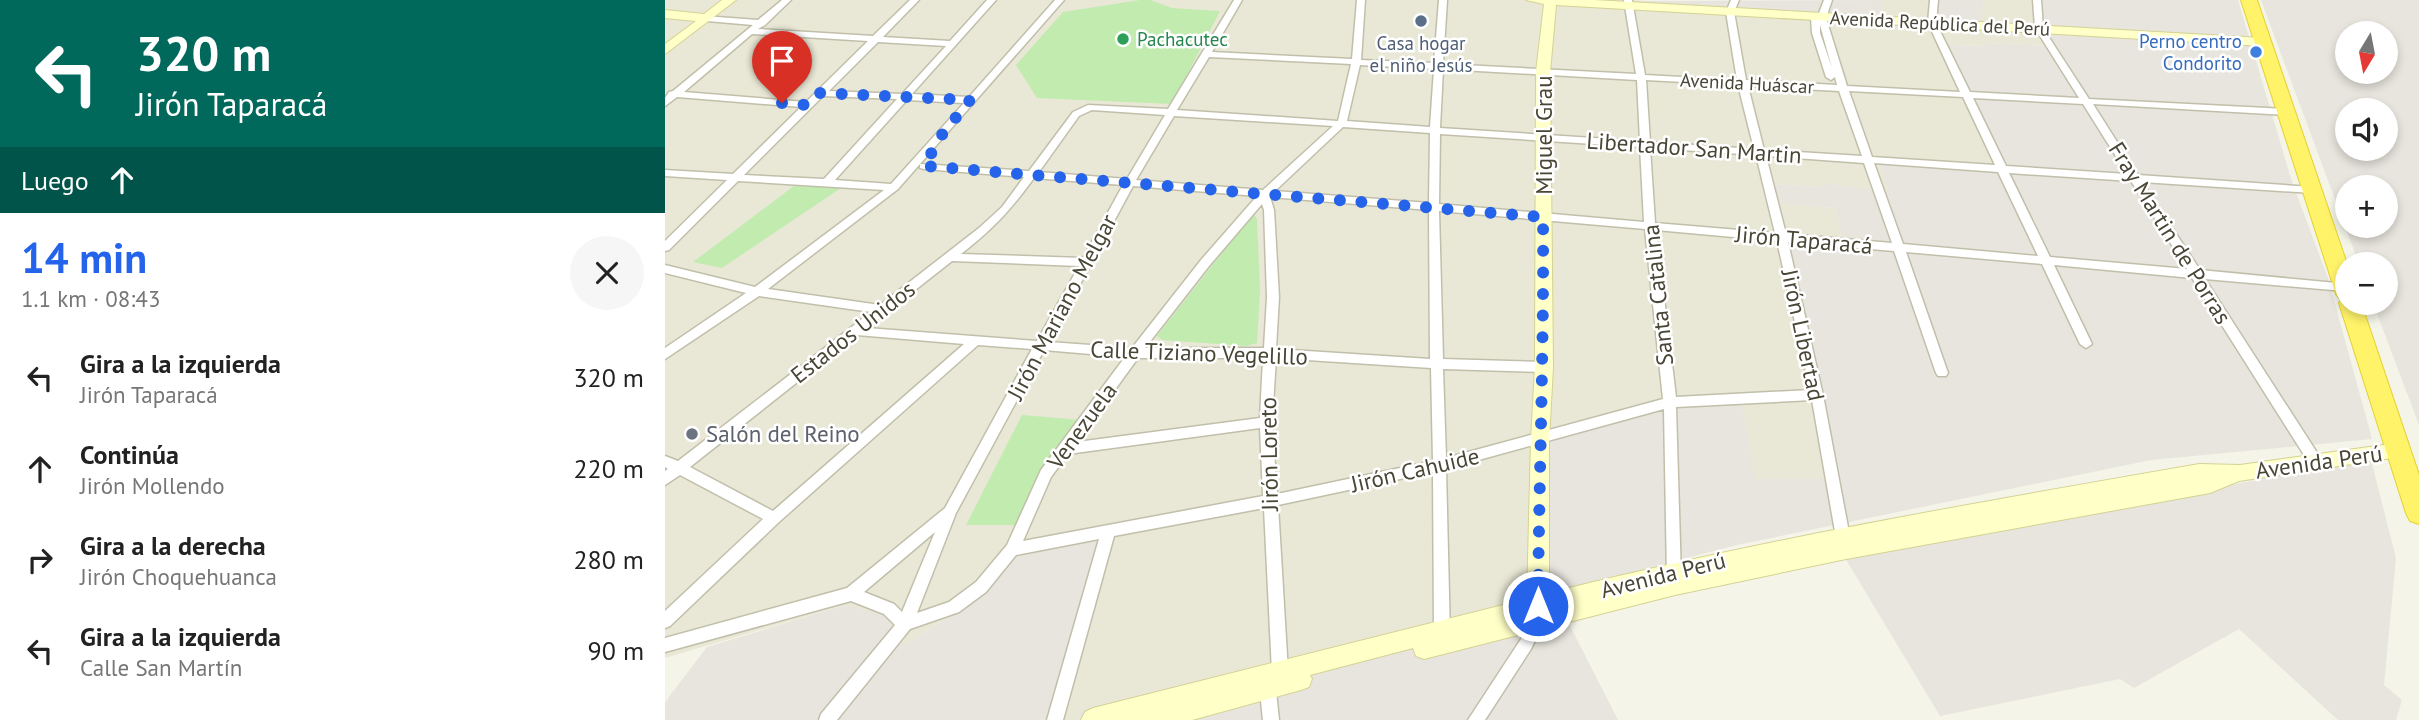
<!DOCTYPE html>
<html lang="es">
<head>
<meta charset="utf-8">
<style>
  body { margin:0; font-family:"PT Sans",sans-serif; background:#f6f6f6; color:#222; height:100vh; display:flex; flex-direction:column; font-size:26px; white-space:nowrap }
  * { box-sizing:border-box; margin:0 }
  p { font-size:23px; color:#767676 }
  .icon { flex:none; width:38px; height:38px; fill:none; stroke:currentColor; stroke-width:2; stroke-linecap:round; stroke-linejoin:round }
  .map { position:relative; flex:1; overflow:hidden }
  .details { display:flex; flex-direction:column; background:#fff; width:665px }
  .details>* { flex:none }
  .banner { background:#00695c; color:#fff; overflow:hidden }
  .needle { width:46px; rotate:190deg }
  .buttons { position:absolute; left:1670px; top:21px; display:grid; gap:14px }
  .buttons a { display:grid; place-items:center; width:63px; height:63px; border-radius:50%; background:#fff; box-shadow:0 4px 10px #0003; font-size:35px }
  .pin { position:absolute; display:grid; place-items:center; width:60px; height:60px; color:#fff; margin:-72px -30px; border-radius:50% 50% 50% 0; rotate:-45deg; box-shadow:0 0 7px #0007 }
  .pin .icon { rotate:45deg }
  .me { position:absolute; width:77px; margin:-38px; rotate:0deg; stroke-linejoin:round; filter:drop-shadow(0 0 5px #0008) }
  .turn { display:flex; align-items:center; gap:24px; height:147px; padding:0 21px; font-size:32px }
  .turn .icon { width:91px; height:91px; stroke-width:2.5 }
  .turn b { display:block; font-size:49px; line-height:60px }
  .then { display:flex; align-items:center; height:66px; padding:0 21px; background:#0003; gap:14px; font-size:26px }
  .round { display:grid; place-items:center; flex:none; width:74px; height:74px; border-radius:37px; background:#f6f6f6 }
  .head { display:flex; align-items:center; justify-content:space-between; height:119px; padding:0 21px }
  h1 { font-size:42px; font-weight:700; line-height:52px; color:#2563eb }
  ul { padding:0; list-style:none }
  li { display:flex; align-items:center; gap:21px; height:91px; padding:0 21px }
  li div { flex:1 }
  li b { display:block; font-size:26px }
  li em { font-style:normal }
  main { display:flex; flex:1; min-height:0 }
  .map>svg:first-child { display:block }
  .residential { fill:#e9e8d6 }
  .industrial { fill:#e7e5dd; fill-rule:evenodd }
  .green { fill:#c1ebaf }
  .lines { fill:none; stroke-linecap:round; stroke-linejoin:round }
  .street-casing { stroke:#c1bfaa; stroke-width:3 }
  .secondary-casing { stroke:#d4d294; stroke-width:2 }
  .highway-casing { stroke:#e5d032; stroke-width:2 }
  .street { fill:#fff; fill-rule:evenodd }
  .secondary { fill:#ffffc8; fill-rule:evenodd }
  .highway { fill:#fff369; fill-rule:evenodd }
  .route { stroke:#2563eb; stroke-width:12; stroke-dasharray:0 21.6 }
  .service-dot { fill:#5c6f8a; stroke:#fff; stroke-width:2.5 }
  .leisure-dot { fill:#2e9e5b; stroke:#fff; stroke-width:2.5 }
  .shop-dot { fill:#3f7fe0; stroke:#fff; stroke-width:2.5 }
  .worship-dot { fill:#6b7280; stroke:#fff; stroke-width:2.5 }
  .labels { text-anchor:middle; stroke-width:5; stroke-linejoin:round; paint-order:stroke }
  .far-street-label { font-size:19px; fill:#494636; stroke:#fff }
  .far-leisure-label { font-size:19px; fill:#27864d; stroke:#fff; text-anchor:start }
  .far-shop-label { font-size:19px; fill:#366cbe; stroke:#fff; text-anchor:end }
  .far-service-label { font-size:19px; fill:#4e5e75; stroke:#fff }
  .street-label { font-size:23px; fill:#494636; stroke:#fff }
  .worship-label { font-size:23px; fill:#5b616d; stroke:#fff; text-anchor:start }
</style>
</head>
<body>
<main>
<section class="details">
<div class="banner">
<div class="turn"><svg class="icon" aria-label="left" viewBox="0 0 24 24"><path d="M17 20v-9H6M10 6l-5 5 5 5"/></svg><div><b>320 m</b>Jirón Taparacá</div></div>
<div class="then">Luego<svg class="icon" aria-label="ahead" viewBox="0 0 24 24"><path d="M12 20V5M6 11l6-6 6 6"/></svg></div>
</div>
<div class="head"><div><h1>14 min</h1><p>1.1 km · 08:43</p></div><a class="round"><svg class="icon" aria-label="close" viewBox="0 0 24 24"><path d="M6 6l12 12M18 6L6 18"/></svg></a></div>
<ul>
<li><svg class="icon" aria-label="left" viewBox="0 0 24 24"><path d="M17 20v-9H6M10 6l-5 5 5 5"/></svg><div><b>Gira a la izquierda</b><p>Jirón Taparacá</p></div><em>320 m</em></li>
<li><svg class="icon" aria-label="ahead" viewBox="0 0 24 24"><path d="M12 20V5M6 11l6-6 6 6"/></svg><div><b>Continúa</b><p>Jirón Mollendo</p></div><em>220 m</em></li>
<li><svg class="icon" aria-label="right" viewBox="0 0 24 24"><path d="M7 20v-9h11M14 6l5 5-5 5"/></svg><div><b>Gira a la derecha</b><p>Jirón Choquehuanca</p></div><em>280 m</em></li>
<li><svg class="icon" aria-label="left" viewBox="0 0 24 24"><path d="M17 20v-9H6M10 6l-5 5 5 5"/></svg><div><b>Gira a la izquierda</b><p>Calle San Martín</p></div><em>90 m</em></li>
</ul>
</section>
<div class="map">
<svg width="1754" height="720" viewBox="0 0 1754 720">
  <rect width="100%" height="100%" fill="#f5f4e8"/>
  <path class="residential" d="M0,0H967L1216,16L1217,0H1266L1265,19L1315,21L1319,0H1373L1382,46L1322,43L1321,46L1285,45L1343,171L1214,163L1225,193L1158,183V187L1106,184L1110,203L1171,208L1178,247L1124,243L1173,478L1089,479L1076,400L882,594L415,710L413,720H375L393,715L355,542L319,594L240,645L180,605L0,658Z"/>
  <g class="industrial">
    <path d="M1217,0L1216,17L971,4L966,1Z"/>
    <path d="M1266,0H1319L1316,21L1265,19Z"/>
    <path d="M1373,0H1573L1627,182L1663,278L1707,439L1486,460L1072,545L883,594L903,622L953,720H413L414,710L882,594L881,440L1007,401L1076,399L1090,479L1172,478L1124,243L1178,247L1171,208L1110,203L1105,184L1157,187L1158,183L1224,192L1214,163L1342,170L1284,45L1321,46V43L1382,46Z"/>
    <path d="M1596,0H1754V425L1708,303H1720V264H1694ZM1682,33H1720V72H1682ZM1682,110H1720V149H1682ZM1682,187H1720V226H1682Z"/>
    <path d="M1706,460L1731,558L1719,685L1737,700L1731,720H1673L1574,629L1469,688L1455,679L1275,716L1177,553Z"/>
    <path d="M449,525L393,715L375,720H0V702L42,647L180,605L220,616L240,645L319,594L355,542Z"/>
  </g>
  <g class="green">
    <path d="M475,0H485L507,8L555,11L507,104L372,98L351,65L398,12Z"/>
    <path d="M129,186L176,188L57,268L28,262Z"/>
    <path d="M588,213L592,219L595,290L592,343L581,346L497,340L492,336Z"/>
    <path d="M357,415L417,420L352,525H301Z"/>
  </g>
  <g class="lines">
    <g class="street-casing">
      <g id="street">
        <path d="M117,0H126L100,25L93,29L208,36L245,0H254L218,37L285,41L322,0H331L247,94L304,97L390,0H399L233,189L103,289L215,305L314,228L337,207L359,177L259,169L255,168V164L364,171L408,112L423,105L503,109L569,0H577L547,52L687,59L692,0H700L696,60L769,63L774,0H782L778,64L971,74L959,0H967L980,75L1072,80L1061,12L1066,0H1074L1069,12L1081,80L1172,85L1170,77L1166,80L1161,77L1147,33L1146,17L1150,14L1153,16L1159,0H1167L1161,18L1182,86L1295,92L1263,23L1265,0H1273L1271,23L1305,92L1414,98L1370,28L1368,0H1376L1378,28L1424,99L1622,109L1627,112L1622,115L1428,104L1473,175L1647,187L1652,190L1647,193L1477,182L1535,270L1682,284V290L1679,291L1540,279L1658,462L1656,466L1651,467L1646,466L1527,278L1389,265L1427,344L1421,348L1415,344L1377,264L1241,252L1283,373L1281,376H1273L1271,373L1229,251L1123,242L1158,395L1186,543L1184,547L1179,549L1174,547L1172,543L1147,400L1011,407L1016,578L1014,583L1009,585L1004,583L1002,578L999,409L781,469L785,636L782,641L777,643L772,641L769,636L768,472L613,505L623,672L621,677L615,680L609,677L607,672L599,508L449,536L398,720H382L434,539L351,555L321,592L294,612L245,629L172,720H154L156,714L230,625L219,614L186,601L0,652V638L182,588L280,508L367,349L313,345L114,522L5,626L0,628V611L98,519L15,475L0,485V471L3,469L0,467V456L13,461L206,312L94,296L0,359V348L81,293L0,273V265L90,287L219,190L73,181L4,250L0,251V241L62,180L0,176V170L68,174L136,107L12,97L0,106V98L4,92L8,91L88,25L42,21L39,20V16L93,20ZM1155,25L1167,68L1155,33ZM87,34L203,41L141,102L19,92ZM213,42L281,46L237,94L164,91ZM544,57L686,64L673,121L512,110ZM695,65L769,69L765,127L682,121ZM778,69L972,80L975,141L775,128ZM981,80L1073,85L1089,149L985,142ZM1083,86L1174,91L1197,156L1099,150ZM1184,91L1298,97L1330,165L1207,157ZM158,96L232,99L159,179L79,175ZM1308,98L1418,104L1462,174L1341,166ZM242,100L299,103L226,184L170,180ZM427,110L500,115L462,179L374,172L414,116ZM509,116L668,126L598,190L471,180ZM678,127L765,133L764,203L610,191ZM775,134L975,147L979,222L774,204ZM985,148L1091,155L1110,233L990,223ZM1101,156L1199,163L1227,243L1121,234ZM1209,163L1333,172L1373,256L1238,244ZM1344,173L1466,181L1522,269L1385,257ZM369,178L458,185L418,258L296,254C328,229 345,211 369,178ZM468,186L592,196L536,260L467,348L384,342ZM605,197L764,210L765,359L611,349L614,297L609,210ZM597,204L599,210L602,297L599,348H480L544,266ZM774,211L980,229L998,399L781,458L778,369L879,372L883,370L885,367L883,364L879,362L778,359ZM991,230L1112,241L1145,390L1011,397ZM287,261L414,266L372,341L202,328ZM192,335L299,344L108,511L25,467ZM379,350L460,357L376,470L342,545L311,582L284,602L252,613L291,513ZM473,358H598L595,418L412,442ZM611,358L766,368L768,461L612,494L607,422ZM595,428L598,496L358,541L386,477L403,454ZM270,532L237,612L229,604L199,592Z"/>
        <path d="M872,612L877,614L880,619L866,649L820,720H803L856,639L867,614Z"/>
        <path d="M602,674L608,677L610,682L614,720H598L594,682L596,677Z"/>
      </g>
    </g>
    <g class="secondary-casing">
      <g id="secondary">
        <path d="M57,0H71L0,54V44L31,21L0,18V10L39,14Z"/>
        <path d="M861,0H929L1598,38L1604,42L1598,46L891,5L885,72L888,367L884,440V593C1099,539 1316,502 1534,464L1575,465L1733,443L1740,446L1742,451L1740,456L1574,481L1545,493L1181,559L1010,595L759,659L751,656L748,648L645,675L647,679L644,687L636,690L527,720H416L420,712L428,708L862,599L866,440L870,367L871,72L879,4Z"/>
      </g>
    </g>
    <g class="highway-casing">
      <path id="highway" d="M1576,0H1592L1682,264V303H1696L1754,475V524L1745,521L1741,513L1674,303L1676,300L1671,294Z"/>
    </g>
    <use href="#street" class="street"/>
    <use href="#secondary" class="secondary"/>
    <use href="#highway" class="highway"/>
  </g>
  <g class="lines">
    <path class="route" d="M117,103L143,105L155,93L305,100L276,136L259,166L878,217C879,347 874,476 873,606"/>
  </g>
  <circle class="service-dot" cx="756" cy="21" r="7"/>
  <circle class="leisure-dot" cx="458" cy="39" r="7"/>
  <circle class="shop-dot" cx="1591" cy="52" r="7"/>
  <circle class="worship-dot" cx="27" cy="434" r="7"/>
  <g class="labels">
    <g class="far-street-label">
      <text transform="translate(1275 23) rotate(3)" y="7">Avenida República del Perú</text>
      <text transform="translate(1082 83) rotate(3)" y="7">Avenida Huáscar</text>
    </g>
    <g class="far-leisure-label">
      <text x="472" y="46">Pachacutec</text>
    </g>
    <g class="far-shop-label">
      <text x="1577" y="48">Perno centro<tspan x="1577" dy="22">Condorito</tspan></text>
    </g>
    <g class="far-service-label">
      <text x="756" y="50">Casa hogar<tspan x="756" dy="22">el niño Jesús</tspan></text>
    </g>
    <g class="street-label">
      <text transform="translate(879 135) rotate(-90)" y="8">Miguel Grau</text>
      <text transform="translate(1029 148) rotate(4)" y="8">Libertador San Martin</text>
      <text transform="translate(1505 233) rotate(58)" y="8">Fray Martin de Porras</text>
      <text transform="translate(1139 240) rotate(5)" y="8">Jirón Taparacá</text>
      <text transform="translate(993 295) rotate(-96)" y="8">Santa Catalina</text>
      <text transform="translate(397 307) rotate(-62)" y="8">Jirón Mariano Melgar</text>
      <text transform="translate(188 332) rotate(-38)" y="8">Estados Unidos</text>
      <text transform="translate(1138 335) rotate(78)" y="8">Jirón Libertad</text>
      <text transform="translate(534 353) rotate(2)" y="8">Calle Tiziano Vegelillo</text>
      <text transform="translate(417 426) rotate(-54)" y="8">Venezuela</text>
      <text transform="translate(604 454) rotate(-91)" y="8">Jirón Loreto</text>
      <text transform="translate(1654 462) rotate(-8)" y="8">Avenida Perú</text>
      <text transform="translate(750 470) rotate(-13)" y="8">Jirón Cahuide</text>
      <text transform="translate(998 575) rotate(-14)" y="8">Avenida Perú</text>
    </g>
    <g class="worship-label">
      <text x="41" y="442">Salón del Reino</text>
    </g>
  </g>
</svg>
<div class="buttons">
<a><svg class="needle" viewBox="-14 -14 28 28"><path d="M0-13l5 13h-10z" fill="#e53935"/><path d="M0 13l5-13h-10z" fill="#767676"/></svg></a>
<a><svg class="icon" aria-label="sound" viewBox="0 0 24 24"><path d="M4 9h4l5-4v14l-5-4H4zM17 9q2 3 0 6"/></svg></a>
<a>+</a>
<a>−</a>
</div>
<div class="pin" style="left:117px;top:103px;background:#d93025"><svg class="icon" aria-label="arrive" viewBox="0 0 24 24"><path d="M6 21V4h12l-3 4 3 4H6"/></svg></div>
<svg class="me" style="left:873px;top:606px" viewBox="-20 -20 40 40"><circle r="17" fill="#2563eb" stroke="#fff" stroke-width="3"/><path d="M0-11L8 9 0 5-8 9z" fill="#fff"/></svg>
</div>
</main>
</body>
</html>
